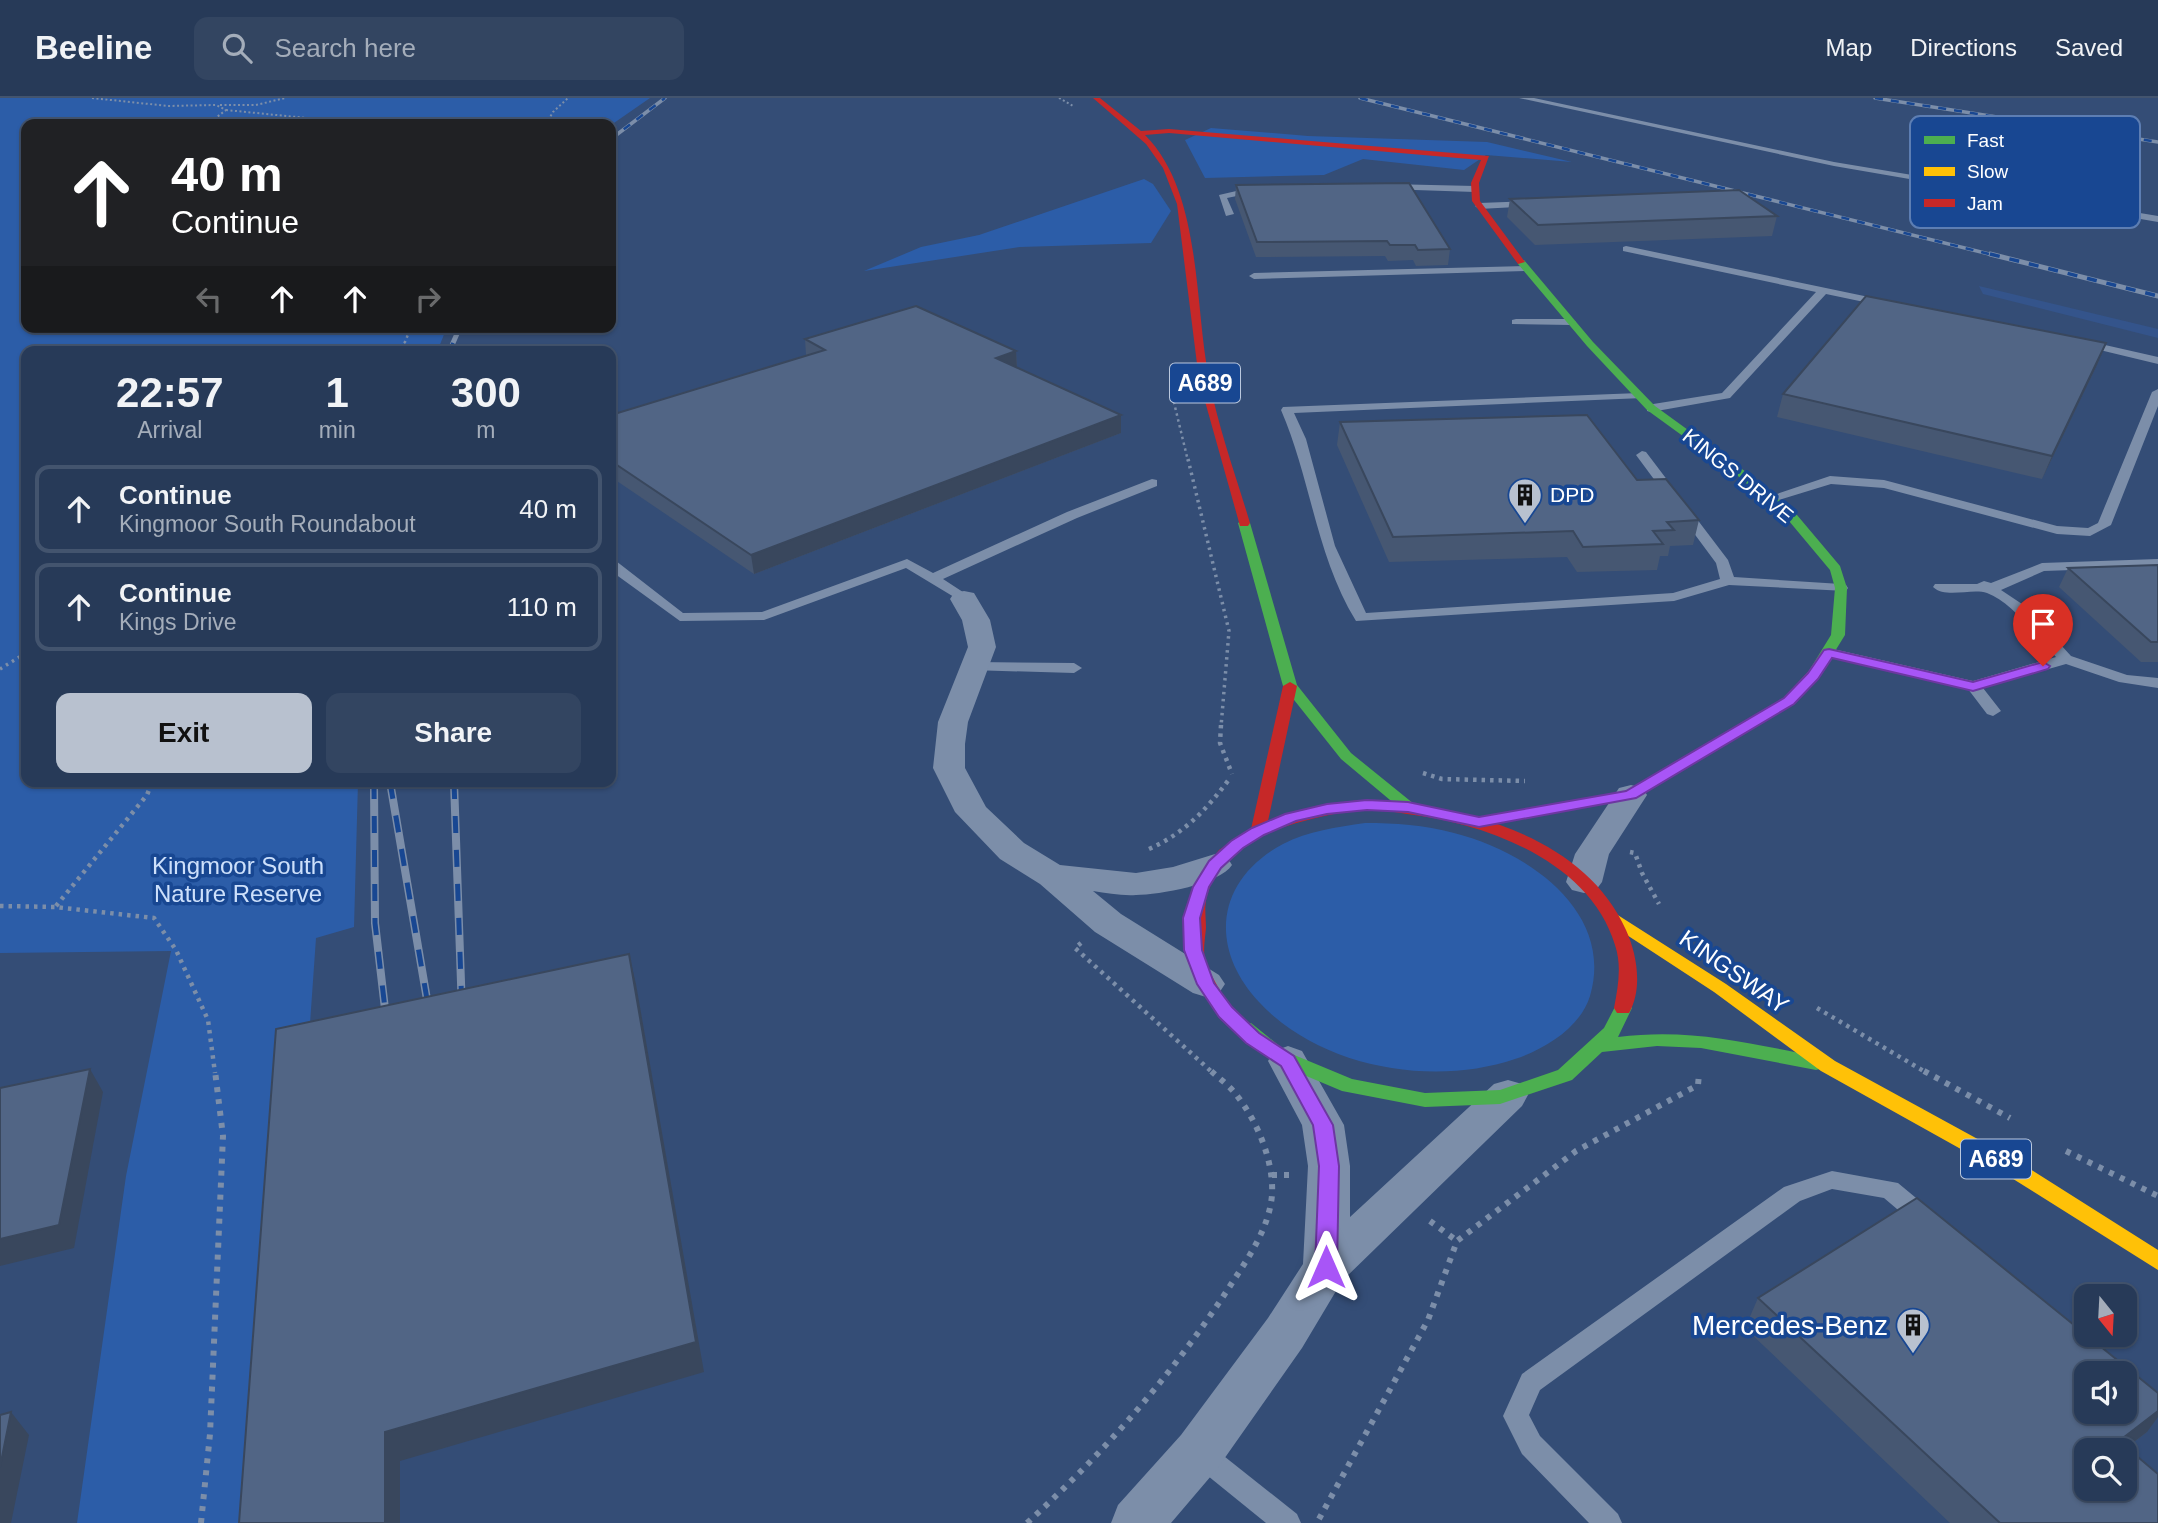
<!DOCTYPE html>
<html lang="en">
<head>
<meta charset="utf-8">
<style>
  body { margin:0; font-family:Arial,sans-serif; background:#334561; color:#f1f3f6; height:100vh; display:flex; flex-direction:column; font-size:26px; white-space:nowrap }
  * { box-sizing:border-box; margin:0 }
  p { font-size:23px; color:#a4adba }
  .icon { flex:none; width:38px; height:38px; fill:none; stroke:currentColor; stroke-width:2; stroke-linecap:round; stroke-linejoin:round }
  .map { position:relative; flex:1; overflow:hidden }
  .side { position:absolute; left:21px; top:248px; width:595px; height:441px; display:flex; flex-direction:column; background:#273a58; border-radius:14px; box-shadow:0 2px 5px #0004,0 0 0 2px #43546e }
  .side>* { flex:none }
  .top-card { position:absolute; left:21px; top:21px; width:595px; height:214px; border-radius:14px; box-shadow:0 2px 5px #0004,0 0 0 2px #43546e; background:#202124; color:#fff; overflow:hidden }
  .needle { width:46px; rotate:162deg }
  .fabs { position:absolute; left:2074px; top:1186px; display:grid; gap:14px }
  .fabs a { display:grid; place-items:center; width:63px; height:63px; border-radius:14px; background:#273a58; box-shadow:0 2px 5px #0004,0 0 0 2px #43546e; font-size:35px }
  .pin { position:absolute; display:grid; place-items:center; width:60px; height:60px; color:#fff; margin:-72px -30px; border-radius:50% 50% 50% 0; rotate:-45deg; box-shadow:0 0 7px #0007 }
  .pin .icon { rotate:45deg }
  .me { position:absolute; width:77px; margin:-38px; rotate:0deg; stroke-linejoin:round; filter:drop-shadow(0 0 5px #0008) }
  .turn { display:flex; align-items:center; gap:24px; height:147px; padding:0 35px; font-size:32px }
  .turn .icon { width:91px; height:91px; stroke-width:2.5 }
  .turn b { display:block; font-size:49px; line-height:60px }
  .lanes { display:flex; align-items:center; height:66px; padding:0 35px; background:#0003; justify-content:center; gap:35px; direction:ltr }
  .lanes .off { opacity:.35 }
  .eta { display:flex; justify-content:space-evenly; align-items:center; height:119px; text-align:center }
  .eta b { font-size:42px; font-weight:700; line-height:49px }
  .primary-button { display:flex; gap:14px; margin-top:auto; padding:14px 35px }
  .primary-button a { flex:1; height:80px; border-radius:14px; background:#b8c1cf; color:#111; font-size:28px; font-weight:700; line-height:80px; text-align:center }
  .primary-button a+a { background:#334561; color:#f1f3f6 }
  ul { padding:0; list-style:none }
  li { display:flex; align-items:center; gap:21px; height:88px; margin:0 14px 10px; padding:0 21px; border:4px solid #43546e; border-radius:14px }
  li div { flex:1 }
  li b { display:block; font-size:26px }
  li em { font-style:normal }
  header { display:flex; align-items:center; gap:42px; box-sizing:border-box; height:98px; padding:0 35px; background:#273a58; border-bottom:2px solid #43546e }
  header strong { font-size:33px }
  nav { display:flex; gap:38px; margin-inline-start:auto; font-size:24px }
  .search { width:490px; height:63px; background:#334561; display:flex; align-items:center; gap:18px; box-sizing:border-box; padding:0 24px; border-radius:14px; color:#a4adba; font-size:26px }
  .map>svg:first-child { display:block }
  .green { fill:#2c5da8 }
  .water { fill:#34548b }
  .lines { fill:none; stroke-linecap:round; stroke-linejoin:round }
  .path-far4 { stroke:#7c8ea9; stroke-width:2; stroke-dasharray:2 2.5; stroke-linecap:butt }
  .path-far3 { stroke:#7c8ea9; stroke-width:2.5; stroke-dasharray:2.5 3.5; stroke-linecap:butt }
  .path-far2 { stroke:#7c8ea9; stroke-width:3.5; stroke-dasharray:2.5 4.5; stroke-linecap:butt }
  .path-far1 { stroke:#7c8ea9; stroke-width:4.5; stroke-dasharray:3.5 5; stroke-linecap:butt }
  .path { stroke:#7c8ea9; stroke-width:6; stroke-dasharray:5 7; stroke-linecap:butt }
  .lane { fill:#7c8ea9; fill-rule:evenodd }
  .street { fill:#7c8ea9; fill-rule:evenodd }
  .fast { fill:#4caf50; fill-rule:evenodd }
  .slow { fill:#ffc107; fill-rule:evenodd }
  .jam { fill:#c62828; fill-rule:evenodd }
  .rail-far2-casing { stroke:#7c8ea9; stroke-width:3.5 }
  .rail-far1-casing { stroke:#7c8ea9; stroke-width:5 }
  .rail-casing { stroke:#7c8ea9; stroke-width:8 }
  .rail-far2 { stroke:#184792; stroke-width:2.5; stroke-dasharray:8; stroke-linecap:butt }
  .rail-far1 { stroke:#184792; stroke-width:3.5; stroke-dasharray:10; stroke-linecap:butt }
  .rail { stroke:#184792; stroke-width:5; stroke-dasharray:17; stroke-linecap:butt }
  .wall { fill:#465772 }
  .shaded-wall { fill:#39475d }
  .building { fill:#516585; stroke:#39475d; stroke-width:2; fill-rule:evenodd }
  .route { fill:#a855f7; stroke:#6d37a1; stroke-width:2 }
  .labels { text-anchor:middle; stroke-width:7; stroke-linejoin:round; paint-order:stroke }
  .far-street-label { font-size:21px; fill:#fff; stroke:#184792 }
  .far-poi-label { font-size:21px; fill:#fff; stroke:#184792; text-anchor:start }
  .shield { fill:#184792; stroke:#bac8de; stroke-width:2 }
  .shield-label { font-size:23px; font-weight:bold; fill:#fff }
  .park-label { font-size:24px; fill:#cde0fb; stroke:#184792 }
  .street-label { font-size:24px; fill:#fff; stroke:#184792 }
  .near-poi-label { font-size:28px; fill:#fff; stroke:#184792; text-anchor:end }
  .key { fill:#184792; stroke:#5d7eb3; stroke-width:2 }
  .key-label { font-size:19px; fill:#fff }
</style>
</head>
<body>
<header>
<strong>Beeline</strong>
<div class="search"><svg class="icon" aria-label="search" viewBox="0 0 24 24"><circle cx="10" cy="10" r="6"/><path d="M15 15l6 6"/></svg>Search here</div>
<nav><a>Map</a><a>Directions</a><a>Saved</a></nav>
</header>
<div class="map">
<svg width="2158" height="1425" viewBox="0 0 2158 1425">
  <rect width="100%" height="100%" fill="#344d76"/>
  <g class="green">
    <path d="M0,0H650L611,27L26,26V229H447L437,254H26V684H358L354,829L316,840L275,1425H77L126,1078L171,853L0,855Z"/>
    <path d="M1211,30L1308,38L1487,44L1572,64L1486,57L1464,72L1363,61L1324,77L1205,80L1185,42Z"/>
    <path d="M1144,81L1153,86L1171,113L1151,145L1020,149L864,173L921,149L979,137Z"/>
    <path d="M1365,725C1395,725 1424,727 1454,735C1526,753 1615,813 1590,898C1580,930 1545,951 1515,961C1433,989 1320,970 1259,904C1208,849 1216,782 1283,746C1308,733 1337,729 1365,725Z"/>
  </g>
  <path class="water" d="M1979,188L2158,231V240L1983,196Z"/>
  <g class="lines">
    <g class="path-far4">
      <path d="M92,0L168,8L216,7L226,12L213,22L212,26"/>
      <path d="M1059,0L1073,8"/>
      <path d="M220,7H256L285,0"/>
      <path d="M226,12L367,26"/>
      <path d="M546,26L553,14L568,0"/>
    </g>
    <g class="path-far3">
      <path d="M396,254L405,244L411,229"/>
      <path d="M1171,292L1188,363"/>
    </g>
    <g class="path-far2">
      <path d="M1188,361L1229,533L1221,629"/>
      <path d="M0,571L26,555"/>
    </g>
    <g class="path-far1">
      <path d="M1221,627L1220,645L1232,676"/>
      <path d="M1423,675L1442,681L1525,683"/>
      <path d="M1149,751C1185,735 1207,711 1230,680"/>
      <path d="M1630,754L1635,755L1642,775L1659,806"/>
      <path d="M0,808L55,809L154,820L176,852L208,922L215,975"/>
      <path d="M56,808L147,697L152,684"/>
      <path d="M1081,845L1075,850L1213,975"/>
      <path d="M1817,910L1927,975"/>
    </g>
    <g class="path">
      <path d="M1924,973L2010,1020"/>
      <path d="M2066,1053L2158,1098"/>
      <path d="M1272,1077H1290"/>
      <path d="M1430,1123L1457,1143"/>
      <path d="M1319,1421L1428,1222L1457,1143L1576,1053L1698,987L1699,976"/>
      <path d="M201,1425L210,1336L223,1038L215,973"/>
      <path d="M1027,1425C1104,1355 1173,1276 1230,1188C1248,1160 1269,1131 1272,1097C1274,1064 1258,1025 1238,999C1231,989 1220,981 1211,973"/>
    </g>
    <g class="lane">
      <path d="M1519,0H1534L1834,64L2158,118V124L1834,68Z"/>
      <path d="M1388,86L1475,88L1479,91L1475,94L1385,91Z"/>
      <path d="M1258,88L1261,93L1227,100L1234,116L1226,118L1219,97Z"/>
      <path d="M1531,103L1534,104V108L1479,111L1475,108L1479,105Z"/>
      <path d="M1626,148L1888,203L1893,206L1888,209L1826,196L1730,300L1651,314L1647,313V307L1722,295L1816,194L1623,153V149Z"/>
      <path d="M1528,168L1530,170L1525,173L1254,181L1249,178L1254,175Z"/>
      <path d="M1516,221H1571L1576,224L1571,227L1512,226V222Z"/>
      <path d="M2083,242L2158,259V266L2079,247L2078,245Z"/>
      <path d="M2158,291V308L2111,427L2090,438L2057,436L1884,390L1831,386L1772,404L1765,400L1830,378L1884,382L2057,428L2088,430L2098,425L2152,294Z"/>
      <path d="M1639,295L1643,296V300L1294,315L1306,341L1335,448L1366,515L1673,495L1720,481L1716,465L1636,357L1642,353L1646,354L1728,462L1734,479L1841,486L1846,487L1848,490L1846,493L1729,487L1674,503L1356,523C1316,458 1311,381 1281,312L1283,309Z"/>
      <path d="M1152,381L1157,382V388L1077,420L943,481L969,498L971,501L964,505L906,470L764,522L680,523L611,473V462L616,463L683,515L762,514L907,461L933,475L1067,414Z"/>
      <path d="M2158,461V469L2044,473L2001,492L2025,508L2071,558L2127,577L2158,580V590L2119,584L2066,566L1983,590L2001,613L1993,618L1987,616L1968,591L1824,558L1821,555L1829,550L1973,583L2056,559C2038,540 2012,504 1987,495C1971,490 1946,501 1933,489L1935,486H1977L1984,483L1991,485L2042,465Z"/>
      <path d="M975,564L1074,565L1082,570L1074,575L970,572L967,569L970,566Z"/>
      <path d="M1832,1073L1898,1085L1933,1114L1937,1121L1933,1128L1925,1131L1917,1128L1884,1100L1832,1091L1800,1103L1540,1292L1529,1317L1540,1338L1618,1416L1622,1425H1589L1522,1356L1503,1318L1522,1276L1784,1089Z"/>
      <path d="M1201,1344L1210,1347L1297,1416L1301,1425H1266L1192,1365L1188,1356L1192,1347Z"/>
    </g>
    <g class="street">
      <path d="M964,493L974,495L990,522L996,549L968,624L965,646V670L986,709L1024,745L1060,767L1136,775L1173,769L1215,756L1227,759L1232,767C1220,786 1159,797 1136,797C1122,798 1107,795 1093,793L1121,816L1219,877L1225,886L1219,895L1206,899L1193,895L1095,834L1040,786L1000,761L955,714L933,670L938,624L968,549L962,522L950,501L954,495Z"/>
      <path d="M1631,687L1643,690L1647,697L1609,756L1602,784L1596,792L1584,795L1572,792L1566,784L1575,756L1619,690Z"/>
      <path d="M1288,948L1302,953L1344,1027L1350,1068V1119L1494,986L1508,982L1522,986L1528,997L1522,1008L1342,1183L1302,1250L1217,1371L1171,1425H1111L1118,1407L1181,1337L1268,1220L1303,1166L1308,1068L1302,1027L1268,963L1274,953Z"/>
    </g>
    <g class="fast">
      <path d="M1518,162H1524L1593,244L1655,308L1746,374L1797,417L1840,468L1847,490L1845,537L1819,579L1814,580L1807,576L1831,537L1835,490L1830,472L1789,423L1738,378L1647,312L1587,248L1518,166Z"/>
      <path d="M1244,421L1250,425L1297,587L1351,655L1414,706L1416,709L1414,712H1402L1341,661L1283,588L1238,425Z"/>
      <path d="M1623,903L1629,905L1632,910L1618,939C1691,930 1745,945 1816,958L1823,960L1825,965L1823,970L1816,972L1701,950L1657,948L1602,954L1572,982L1500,1006L1425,1009L1342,993L1273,964L1235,930L1237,925H1251L1287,954L1352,981L1425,995L1500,992L1558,972L1604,930L1617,905Z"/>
    </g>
    <g class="slow">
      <path d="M1814,572L1821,576L1794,606L1636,700L1479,729L1471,724L1479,719L1627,693L1784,600L1809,573Z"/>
      <path d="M1613,814L1726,886L1835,963L2016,1062L2158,1152V1172L2002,1074L1821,973L1714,894L1607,824L1604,820L1607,816Z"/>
    </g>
    <g class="jam">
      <path d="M1093,0H1100L1141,33L1169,31L1489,58L1479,85L1480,103L1525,164L1518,166L1472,103L1471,85L1481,62L1169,35L1145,37C1202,94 1194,205 1209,281C1218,329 1236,378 1250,425L1248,428H1240L1199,282L1177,106L1163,70L1146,46Z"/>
      <path d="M1290,584L1297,588L1268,723C1300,714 1333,703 1367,702C1385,702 1403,705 1420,708C1500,719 1591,753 1626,832C1637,856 1643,891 1629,915H1617L1614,910C1618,889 1622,868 1615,847C1590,763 1485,725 1407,716C1393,714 1378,711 1365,712C1338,714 1312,720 1287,728C1254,738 1216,762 1207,798C1204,808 1206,820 1206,830C1205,840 1203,853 1205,862C1207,872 1227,905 1234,912C1240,919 1249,922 1253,930L1251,935L1244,937L1220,921L1187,862L1190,799L1201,775L1219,752L1251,731L1283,588Z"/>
    </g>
    <g class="rail-far2-casing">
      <g id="rail-far2">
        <path d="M1360,0L1997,158"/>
        <path d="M1875,0L2158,44"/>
        <path d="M611,41L665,0"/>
      </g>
    </g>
    <g class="rail-far1-casing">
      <g id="rail-far1">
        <path d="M1990,156L2158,198"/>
        <path d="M449,254L460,229"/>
      </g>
    </g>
    <g class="rail-casing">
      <g id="rail">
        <path d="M374,684L375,825L387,928"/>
        <path d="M390,684L430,919"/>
        <path d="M454,684L462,913"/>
      </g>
    </g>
    <use href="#rail-far2" class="rail-far2"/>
    <use href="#rail-far1" class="rail-far1"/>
    <use href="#rail" class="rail"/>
  </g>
  <g class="wall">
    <path d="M1236,87L1450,151L1448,167L1416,168L1413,162L1388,163L1385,158L1256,159L1235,101Z"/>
    <path d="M1510,101L1777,118L1772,138L1535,147L1507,119Z"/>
    <path d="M805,241L1016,253L1017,269L1121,317V335L754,476L611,379V317L806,257Z"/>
    <path d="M2106,245L2097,267L2042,381L1777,319L1783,296Z"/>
    <path d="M1340,324L1637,382L1699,422L1693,447L1670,448L1668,458H1660L1657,472L1577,474L1567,459L1389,464L1337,347Z"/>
    <path d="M2158,467V564H2141L2059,489L2068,470Z"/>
    <path d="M1758,1200L2147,1334L2126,1350L2158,1425H1950L1745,1230Z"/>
  </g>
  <g class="shaded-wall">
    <path d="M2106,245L2097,267L2042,381L2052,358Z"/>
    <path d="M1016,253L1017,270L996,260Z"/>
    <path d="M1121,317V335L754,476L751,457Z"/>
    <path d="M629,856L636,886L704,1274L400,1363V1425H385V1334Z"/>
    <path d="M90,971L103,994L74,1150L0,1168V1141Z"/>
    <path d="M2158,1313V1319L2147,1334L2122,1353L2119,1343Z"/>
    <path d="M11,1314L29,1337L11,1425H0V1369Z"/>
  </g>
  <g class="building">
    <path d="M1409,85L1450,151L1418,152L1415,147H1390L1387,143L1257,144L1236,87Z"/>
    <path d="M1739,92L1777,118L1538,127L1510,101Z"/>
    <path d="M1866,198L2106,245L2052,358L1783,296Z"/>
    <path d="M916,208L1016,253L996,260L1121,317L751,457L611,363V317L825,252L805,241Z"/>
    <path d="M1587,317L1637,382L1666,381L1699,422L1667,424L1674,432L1653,433L1663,446L1583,449L1573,433L1393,439L1340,324Z"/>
    <path d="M2158,467V544H2151L2068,470Z"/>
    <path d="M629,856L696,1244L385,1334V1425H239L276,931Z"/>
    <path d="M90,971L59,1127L0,1141V990Z"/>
    <path d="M1917,1100L2158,1295V1313L2119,1343L2158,1376V1425H2000L1758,1200ZM2086,1276H2124V1314H2086ZM2086,1353H2124V1391H2086Z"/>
    <path d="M11,1314L0,1369V1317Z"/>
  </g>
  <path class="route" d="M1829,551L1973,584L2043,564L2050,568L2048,571L1973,593L1832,560L1818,581L1794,606L1636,700L1479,729L1408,714L1367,712L1327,716L1296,723L1264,737L1243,750L1221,770L1209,789L1200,820L1202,852L1214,885L1232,909L1259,935L1294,958L1333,1027L1339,1068L1337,1169L1334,1176L1326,1178L1318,1176L1315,1169L1319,1068L1313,1027L1281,968L1246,945L1219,919L1197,886L1184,852L1183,820L1193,789L1209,763L1231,743L1252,730L1285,716L1327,706L1367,702L1408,704L1479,719L1626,693L1784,600L1808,575L1824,552Z"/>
  <defs>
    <g id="building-pin" transform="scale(1.75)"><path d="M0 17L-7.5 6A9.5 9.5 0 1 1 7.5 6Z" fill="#b8c1cf" stroke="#184792"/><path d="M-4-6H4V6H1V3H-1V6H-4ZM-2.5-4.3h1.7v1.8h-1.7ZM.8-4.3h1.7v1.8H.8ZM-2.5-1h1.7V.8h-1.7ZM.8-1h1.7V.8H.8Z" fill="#111"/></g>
  </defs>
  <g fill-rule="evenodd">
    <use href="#building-pin" x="1525" y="397"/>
    <use href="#building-pin" x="1913" y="1227"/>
  </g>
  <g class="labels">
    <g class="far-street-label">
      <text transform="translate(1738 378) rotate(39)" y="7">KINGS DRIVE</text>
    </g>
    <g class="far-poi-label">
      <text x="1550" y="404">DPD</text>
    </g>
    <g class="shield">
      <rect x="1170" y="265.5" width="70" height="39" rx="5"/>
      <rect x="1961" y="1041.5" width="70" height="39" rx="5"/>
    </g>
    <g class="shield-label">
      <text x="1205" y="293">A689</text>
      <text x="1996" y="1069">A689</text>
    </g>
    <g class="park-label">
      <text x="238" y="776">Kingmoor South<tspan x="238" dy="28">Nature Reserve</tspan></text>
    </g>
    <g class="street-label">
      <text transform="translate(1734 874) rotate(35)" y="8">KINGSWAY</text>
    </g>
    <g class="near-poi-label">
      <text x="1888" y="1237">Mercedes-Benz</text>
    </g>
  </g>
  <rect x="1910" y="18" width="230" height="112" rx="10" class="key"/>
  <rect x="1924" y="38" width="31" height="8" fill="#4caf50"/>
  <rect x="1924" y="69" width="31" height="9" fill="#ffc107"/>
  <rect x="1924" y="101" width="31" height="8" fill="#c62828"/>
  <g class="key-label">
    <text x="1967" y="49">Fast</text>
    <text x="1967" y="80">Slow</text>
    <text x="1967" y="112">Jam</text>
  </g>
</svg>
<div class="fabs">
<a><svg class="needle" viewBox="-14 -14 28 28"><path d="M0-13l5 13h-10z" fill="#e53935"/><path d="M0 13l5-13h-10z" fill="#a4adba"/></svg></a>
<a><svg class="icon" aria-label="sound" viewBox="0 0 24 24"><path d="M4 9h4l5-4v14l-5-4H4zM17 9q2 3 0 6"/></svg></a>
<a><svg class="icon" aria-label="search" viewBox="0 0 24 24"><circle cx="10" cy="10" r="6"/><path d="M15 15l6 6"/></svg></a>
</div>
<div class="pin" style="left:2043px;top:568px;background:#d93025"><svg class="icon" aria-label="arrive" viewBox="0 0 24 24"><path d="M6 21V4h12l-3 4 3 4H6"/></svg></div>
<svg class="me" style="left:1326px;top:1169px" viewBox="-20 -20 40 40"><path d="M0-17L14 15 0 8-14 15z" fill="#a855f7" stroke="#fff" stroke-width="4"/></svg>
<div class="top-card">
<div class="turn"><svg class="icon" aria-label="ahead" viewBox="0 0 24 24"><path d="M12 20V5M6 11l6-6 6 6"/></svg><div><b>40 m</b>Continue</div></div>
<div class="lanes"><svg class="icon off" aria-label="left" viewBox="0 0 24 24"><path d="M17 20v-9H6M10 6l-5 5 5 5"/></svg><svg class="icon" aria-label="ahead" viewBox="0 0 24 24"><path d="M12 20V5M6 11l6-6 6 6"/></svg><svg class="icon" aria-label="ahead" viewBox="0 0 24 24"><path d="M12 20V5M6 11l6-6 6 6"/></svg><svg class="icon off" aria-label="right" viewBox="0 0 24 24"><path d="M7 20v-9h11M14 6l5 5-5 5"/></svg></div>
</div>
<section class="side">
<div class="eta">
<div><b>22:57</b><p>Arrival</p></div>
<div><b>1</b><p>min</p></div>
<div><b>300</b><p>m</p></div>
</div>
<ul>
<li><svg class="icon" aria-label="ahead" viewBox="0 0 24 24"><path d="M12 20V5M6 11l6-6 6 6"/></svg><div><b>Continue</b><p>Kingmoor South Roundabout</p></div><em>40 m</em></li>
<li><svg class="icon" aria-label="ahead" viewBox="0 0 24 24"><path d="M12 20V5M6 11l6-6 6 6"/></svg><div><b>Continue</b><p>Kings Drive</p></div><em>110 m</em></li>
</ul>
<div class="primary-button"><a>Exit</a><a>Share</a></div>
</section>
</div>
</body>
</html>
